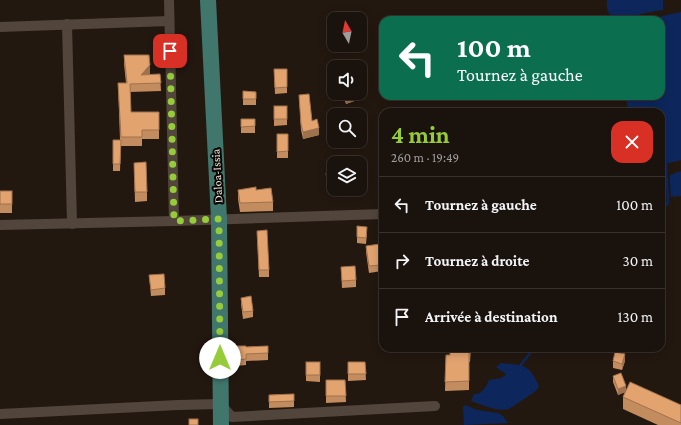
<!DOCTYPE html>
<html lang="fr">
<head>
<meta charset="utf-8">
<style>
  body { margin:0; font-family:"Crimson Pro",serif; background:#231b15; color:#f1f3f6; height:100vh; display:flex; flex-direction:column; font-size:15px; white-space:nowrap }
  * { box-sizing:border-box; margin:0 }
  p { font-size:13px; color:#9f9e9d }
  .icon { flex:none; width:22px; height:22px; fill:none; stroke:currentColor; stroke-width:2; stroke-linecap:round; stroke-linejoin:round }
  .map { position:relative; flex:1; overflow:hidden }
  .panel { position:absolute; left:379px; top:108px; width:286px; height:244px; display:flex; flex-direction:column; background:#1a120c; border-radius:12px; box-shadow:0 2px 10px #0003,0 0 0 1px #38322d }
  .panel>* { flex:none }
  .hud { position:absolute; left:379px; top:16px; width:286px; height:84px; border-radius:12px; box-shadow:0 2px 10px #0003,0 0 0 1px #38322d; background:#0b6e4f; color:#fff; overflow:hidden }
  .needle { width:26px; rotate:351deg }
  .buttons { position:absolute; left:327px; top:12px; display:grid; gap:8px }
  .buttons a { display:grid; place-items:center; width:40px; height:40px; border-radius:8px; background:#1a120c; box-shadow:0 2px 10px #0003,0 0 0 1px #38322d; font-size:20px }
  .pin { position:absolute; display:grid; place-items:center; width:34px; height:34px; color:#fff; margin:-17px; border-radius:8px; box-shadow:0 2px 6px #0006 }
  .me { position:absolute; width:44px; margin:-22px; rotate:0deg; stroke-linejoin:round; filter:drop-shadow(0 0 3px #0008) }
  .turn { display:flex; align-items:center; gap:14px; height:84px; padding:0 12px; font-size:18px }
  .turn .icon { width:52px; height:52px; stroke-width:2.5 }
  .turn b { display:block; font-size:28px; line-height:34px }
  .round { display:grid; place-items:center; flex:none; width:42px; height:42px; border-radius:12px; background:#231b15 }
  .head { display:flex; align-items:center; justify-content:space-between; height:68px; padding:0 12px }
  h1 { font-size:24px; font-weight:700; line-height:30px; color:#96cc39 }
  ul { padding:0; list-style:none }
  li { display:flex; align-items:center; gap:12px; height:56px; padding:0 12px; border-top:1px solid #38322d }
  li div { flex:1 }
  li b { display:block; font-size:15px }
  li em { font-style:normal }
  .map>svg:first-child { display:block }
  .water { fill:#0d275d }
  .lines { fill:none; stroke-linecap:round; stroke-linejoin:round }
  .stream { stroke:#0d275d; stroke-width:2.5 }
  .minor { stroke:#52453c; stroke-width:10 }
  .primary { stroke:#40766c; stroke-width:16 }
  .wall { fill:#c38c5f }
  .shaded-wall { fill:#9f724e }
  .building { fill:#e3a36f; stroke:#9f724e }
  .route { stroke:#96cc39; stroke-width:7; stroke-dasharray:0 12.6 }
  .labels { text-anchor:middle; stroke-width:4; stroke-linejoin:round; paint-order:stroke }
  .street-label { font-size:12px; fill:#eae2dc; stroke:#090503 }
</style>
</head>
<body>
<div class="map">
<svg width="681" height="425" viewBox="0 0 681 425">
  <rect width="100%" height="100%" fill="#231810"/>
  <g class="water">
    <path d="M607,0H663V10C656,11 648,12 641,14C625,17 605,25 607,0Z"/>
    <path d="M681,12V160L661,165V112H628L626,96H661V20H643Z"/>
    <path d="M681,171V196L671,197L670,185V175Z"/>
    <path d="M501,363C525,366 528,363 539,386L536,391L509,409C496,412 483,405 471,401L474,394C482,395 486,387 489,380L502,378L506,374L496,367Z"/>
    <path d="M465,405L477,410L498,413L503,416L508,423L464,425L463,407Z"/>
  </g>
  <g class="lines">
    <g class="stream">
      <path d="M638,13L640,20"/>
      <path d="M661,210L668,203L666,162"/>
      <path d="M520,366L534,348"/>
    </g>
    <g class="minor">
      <path d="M169,0L174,221"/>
      <path d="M67,24L72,224"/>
      <path d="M0,27L169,21"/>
      <path d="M0,225L174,221L383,214"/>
      <path d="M0,414L178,405L220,404L232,417L435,406"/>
    </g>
    <path class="primary" d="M208,0L219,219L221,425"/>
  </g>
  <g class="wall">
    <path d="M124,55L150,74L149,75L160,74L161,91L130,92L131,112H159V139H142V146H121V141L120,171H113V140H120L118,83H126L124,64Z"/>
    <path d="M274,69H287V93L275,94Z"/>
    <path d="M243,91L256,92V105H243Z"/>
    <path d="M342,93H357V100L346,104Z"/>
    <path d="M299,95L319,135L303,139L301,130Z"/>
    <path d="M274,106H287V125L274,126Z"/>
    <path d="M241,119L255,126V133H241Z"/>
    <path d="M277,141L288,151V158H277Z"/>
    <path d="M134,163L147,192V201L135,202Z"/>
    <path d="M334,172V189H339V191L328,193L326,180V173Z"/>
    <path d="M238,190H256L273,202V211L240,212L238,199Z"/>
    <rect x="0" y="191" width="12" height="22"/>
    <path d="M257,231L269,270V277H259Z"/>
    <path d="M367,233L366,244L357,243V237Z"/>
    <path d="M366,246L382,265V271L369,273L366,252Z"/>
    <path d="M341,267L356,280V287L342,288Z"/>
    <path d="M149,275L165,288V295L151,296Z"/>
    <path d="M241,298L253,311V317L243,319L241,304Z"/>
    <path d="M235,346L246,347L268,346V360L246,361V365L236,366Z"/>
    <path d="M471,348L470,362H469V390L445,391L446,355H450Z"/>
    <path d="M613,361H625L622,370L613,368Z"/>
    <path d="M306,362H320V382L306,381Z"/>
    <path d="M348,362H365L366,380L348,381Z"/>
    <path d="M613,376L626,390L681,405V425H658L623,409V397L625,392L618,395L613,382Z"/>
    <path d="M326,380H345L346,402L326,403Z"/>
    <path d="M294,394V407L269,408V395Z"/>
  </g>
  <g class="shaded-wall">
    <path d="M150,65V74L141,84V75Z"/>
    <path d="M357,94V100L346,104V97Z"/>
    <path d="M319,128V135L303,139V132Z"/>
    <path d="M625,354V361L622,370V364Z"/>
    <path d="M626,386V392L618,395V389Z"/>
  </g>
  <g class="building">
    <path d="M124,55H149L150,65L141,75L160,74L161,83L130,84L131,112H159V130H142V137H121L118,83H127Z"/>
    <path d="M274,69H287V87L275,88Z"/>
    <path d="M243,91L256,92V99H243Z"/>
    <path d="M344,93H357V94L346,97Z"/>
    <path d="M309,94L312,121L317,119L319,128L303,132L301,124L299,95Z"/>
    <rect x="274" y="106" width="13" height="13"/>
    <path d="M241,119H255V126L241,127Z"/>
    <path d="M277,134H288V151L277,152Z"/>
    <path d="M113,140H121L120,164H113Z"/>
    <path d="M146,162L147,192H135L134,163Z"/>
    <path d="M334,172V185L328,186L326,173Z"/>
    <path d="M256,187V190L271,188L273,202L240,203L238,190Z"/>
    <rect x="0" y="191" width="12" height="13"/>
    <path d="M357,226L367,227L366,238L357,237Z"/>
    <path d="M267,230L269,270H259L257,231Z"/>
    <path d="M380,244L382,265L369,266L366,246Z"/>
    <path d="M355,266L356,280L342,281L341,267Z"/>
    <path d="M164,274L165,288L151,290L149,275Z"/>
    <path d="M251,296L253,311L243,312L241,298Z"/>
    <path d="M235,346H246V347L268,346V353L246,354V359L236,360Z"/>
    <path d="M450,348H470V353H469V381L445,382L446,355H450Z"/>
    <path d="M615,352L625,354L622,364L613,361Z"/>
    <rect x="306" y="362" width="14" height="13"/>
    <path d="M348,362H365L366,374H348Z"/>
    <path d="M621,373L626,386L618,389L613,376Z"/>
    <path d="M326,380H345L346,396H326Z"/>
    <path d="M630,382L681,405V423L623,397Z"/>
    <path d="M294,394V401L269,402V395Z"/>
    <rect x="189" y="419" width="9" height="6"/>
  </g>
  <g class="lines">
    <path class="route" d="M170,51L174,221L219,219L220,358"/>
  </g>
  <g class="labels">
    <g class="street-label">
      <text transform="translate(217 176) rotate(-93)" y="4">Daloa-Issia</text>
    </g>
  </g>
</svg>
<div class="buttons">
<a><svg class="needle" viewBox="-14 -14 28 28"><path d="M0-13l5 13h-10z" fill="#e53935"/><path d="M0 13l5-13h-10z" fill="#9f9e9d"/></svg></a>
<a><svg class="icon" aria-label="sound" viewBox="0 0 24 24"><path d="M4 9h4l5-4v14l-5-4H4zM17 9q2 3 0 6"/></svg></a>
<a><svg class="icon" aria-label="search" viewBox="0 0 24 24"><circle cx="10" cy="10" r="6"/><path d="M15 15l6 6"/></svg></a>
<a><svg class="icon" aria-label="layers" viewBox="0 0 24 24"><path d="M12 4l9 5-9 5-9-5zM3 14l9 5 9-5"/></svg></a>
</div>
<div class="pin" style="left:170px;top:51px;background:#d93025"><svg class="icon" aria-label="arrive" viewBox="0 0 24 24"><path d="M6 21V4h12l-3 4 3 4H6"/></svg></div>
<svg class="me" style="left:220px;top:358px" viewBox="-20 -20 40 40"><circle r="19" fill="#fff"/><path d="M0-13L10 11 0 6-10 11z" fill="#96cc39"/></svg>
<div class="hud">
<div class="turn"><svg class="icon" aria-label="left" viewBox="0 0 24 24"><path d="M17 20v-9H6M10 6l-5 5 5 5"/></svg><div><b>100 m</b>Tournez à gauche</div></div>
</div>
<section class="panel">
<div class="head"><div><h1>4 min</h1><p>260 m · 19:49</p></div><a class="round" style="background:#d93025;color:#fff"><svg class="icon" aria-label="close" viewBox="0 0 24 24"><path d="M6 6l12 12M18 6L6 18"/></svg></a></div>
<ul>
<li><svg class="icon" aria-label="left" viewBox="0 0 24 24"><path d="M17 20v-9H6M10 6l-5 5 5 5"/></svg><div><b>Tournez à gauche</b></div><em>100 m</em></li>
<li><svg class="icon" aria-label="right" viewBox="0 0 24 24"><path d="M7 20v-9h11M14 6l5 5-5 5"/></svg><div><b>Tournez à droite</b></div><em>30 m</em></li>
<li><svg class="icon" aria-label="arrive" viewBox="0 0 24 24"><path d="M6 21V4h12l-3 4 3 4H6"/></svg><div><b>Arrivée à destination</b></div><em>130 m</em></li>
</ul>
</section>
</div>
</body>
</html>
